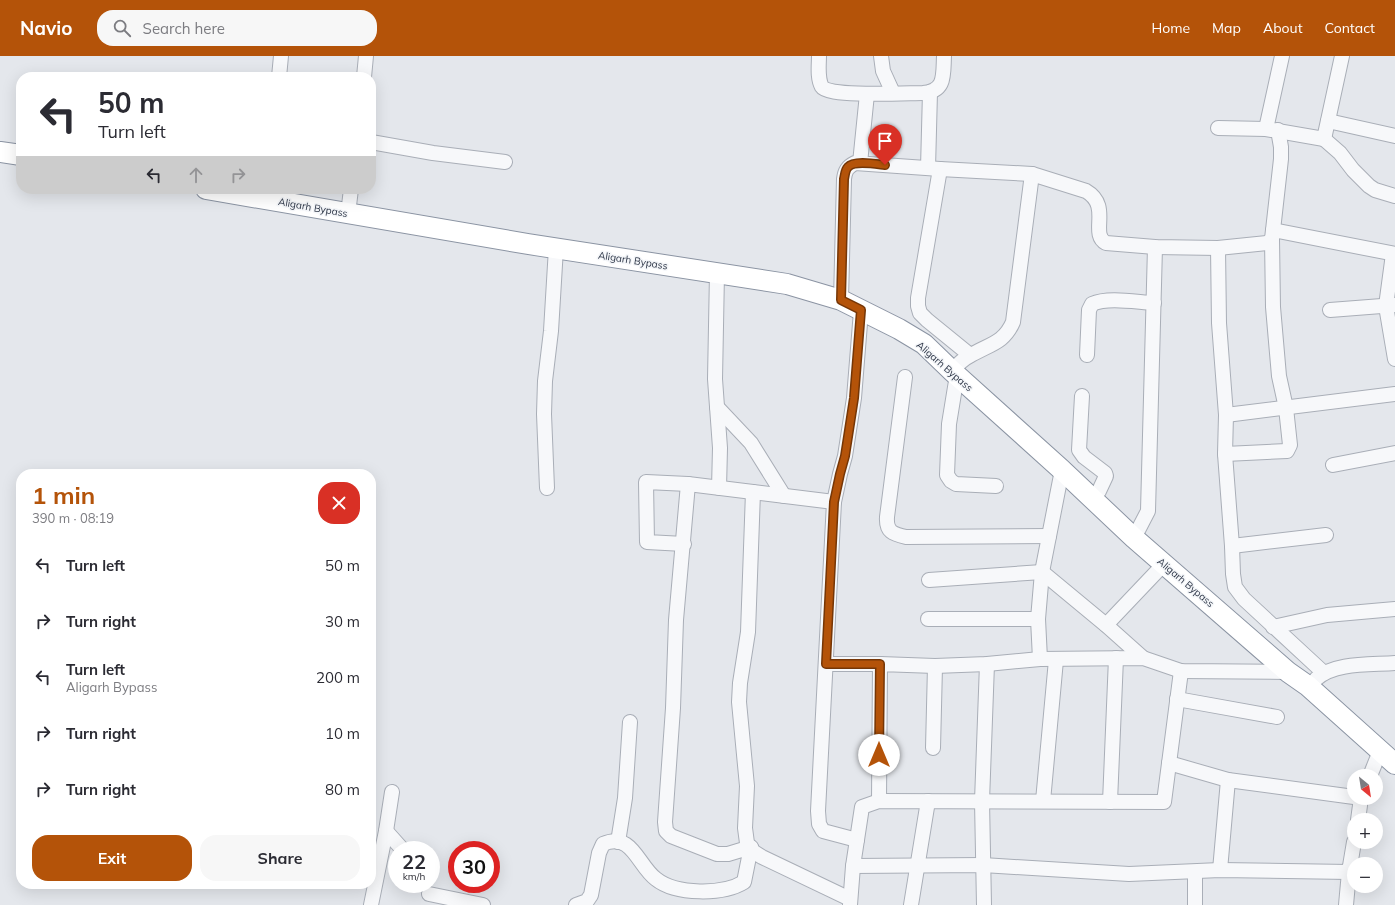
<!DOCTYPE html>
<html lang="en">
<head>
<meta charset="utf-8">
<style>
  body { margin:0; font-family:Mulish,sans-serif; background:#f7f7f7; color:#2b2b33; height:100vh; display:flex; flex-direction:column; font-size:15px; white-space:nowrap }
  * { box-sizing:border-box; margin:0 }
  p { font-size:13px; color:#7c7c81 }
  .icon { flex:none; width:22px; height:22px; fill:none; stroke:currentColor; stroke-width:2; stroke-linecap:round; stroke-linejoin:round }
  .map { position:relative; flex:1; overflow:hidden }
  .drawer { position:absolute; left:16px; top:413px; width:360px; height:420px; display:flex; flex-direction:column; background:#fff; border-radius:16px; box-shadow:0 4px 16px #0002 }
  .drawer>* { flex:none }
  .guide { position:absolute; left:16px; top:16px; width:360px; height:122px; border-radius:16px; box-shadow:0 4px 16px #0002; background:#fff; color:#2b2b33; overflow:hidden }
  .needle { width:26px; rotate:150deg }
  .fabs { position:absolute; left:1347px; top:713px; display:grid; gap:8px }
  .fabs a { display:grid; place-items:center; width:36px; height:36px; border-radius:50%; background:#fff; box-shadow:0 4px 16px #0002; font-size:20px }
  .speed { position:absolute; left:388px; top:785px; display:flex; gap:8px; font-size:20px; font-weight:700; text-align:center }
  .speed>* { display:grid; place-content:center; width:52px; height:52px; border-radius:50%; background:#fff; box-shadow:0 4px 16px #0002; line-height:1 }
  .speed small { font-size:10px; font-weight:400 }
  .speed .limit { border:6px solid #d22; background:#fff; color:#111 }
  .pin { position:absolute; display:grid; place-items:center; width:34px; height:34px; color:#fff; margin:-41px -17px; border-radius:50% 50% 50% 0; rotate:-45deg; box-shadow:0 0 4px #0007 }
  .pin .icon { rotate:45deg }
  .me { position:absolute; width:44px; margin:-22px; rotate:0deg; stroke-linejoin:round; filter:drop-shadow(0 0 3px #0008) }
  .turn { display:flex; align-items:center; gap:14px; height:84px; padding:0 16px; font-size:18px }
  .turn .icon { width:52px; height:52px; stroke-width:2.5 }
  .turn b { display:block; font-size:28px; line-height:34px }
  .lanes { display:flex; align-items:center; height:38px; padding:0 16px; background:#0003; justify-content:center; gap:20px; direction:ltr }
  .lanes .off { opacity:.35 }
  .round { display:grid; place-items:center; flex:none; width:42px; height:42px; border-radius:16px; background:#f7f7f7 }
  .overview { display:flex; align-items:center; justify-content:space-between; height:68px; padding:0 16px }
  h1 { font-size:24px; font-weight:700; line-height:30px; color:#b45309 }
  .button { display:flex; gap:8px; margin-top:auto; padding:8px 16px }
  .button a { flex:1; height:46px; border-radius:16px; background:#b45309; color:#fff; font-size:16px; font-weight:700; line-height:46px; text-align:center }
  .button a+a { background:#f7f7f7; color:#2b2b33 }
  ul { padding:0; list-style:none }
  li { display:flex; align-items:center; gap:12px; height:56px; padding:0 16px }
  li div { flex:1 }
  li b { display:block; font-size:15px }
  li em { font-style:normal }
  header { display:flex; align-items:center; gap:24px; box-sizing:border-box; height:56px; padding:0 20px; background:#b45309; color:#fff }
  header strong { font-size:19px }
  nav { display:flex; gap:22px; margin-inline-start:auto; font-size:14px }
  .search { width:280px; height:36px; background:#f7f7f7; display:flex; align-items:center; gap:10px; box-sizing:border-box; padding:0 14px; border-radius:16px; color:#7c7c81; font-size:15px }
  .map>svg:first-child { display:block }
  .lines { fill:none; stroke-linecap:round; stroke-linejoin:round }
  .minor-casing { stroke:#a9aeb7; stroke-width:16 }
  .highway-casing { stroke:#8b94a3; stroke-width:22 }
  .minor { stroke:#f7f8fa; stroke-width:14 }
  .highway { stroke:#fff; stroke-width:20 }
  .route-casing { stroke:#753606; stroke-width:10 }
  .route { stroke:#b45309; stroke-width:7 }
  .labels { text-anchor:middle; stroke-width:3; stroke-linejoin:round; paint-order:stroke }
  .street-label { font-size:10px; fill:#2b3445; stroke:#f4f6f9 }
</style>
</head>
<body>
<header>
<strong>Navio</strong>
<div class="search"><svg class="icon" aria-label="search" viewBox="0 0 24 24"><circle cx="10" cy="10" r="6"/><path d="M15 15l6 6"/></svg>Search here</div>
<nav><a>Home</a><a>Map</a><a>About</a><a>Contact</a></nav>
</header>
<div class="map">
<svg width="1395" height="849" viewBox="0 0 1395 849">
  <rect width="100%" height="100%" fill="#e4e7ec"/>
  <g class="lines">
    <g class="minor-casing">
      <g id="minor">
        <path d="M819,0C819,9 817,22 822,31C828,41 907,37 923,37C946,35 943,19 944,0"/>
        <path d="M881,0L883,15L893,37"/>
        <path d="M279,21L281,0"/>
        <path d="M364,21L366,0"/>
        <path d="M1328,65L1395,80"/>
        <path d="M1218,72L1266,73L1324,83L1342,0"/>
        <path d="M1266,73L1282,0"/>
        <path d="M1324,83L1340,97L1353,114L1369,130L1375,134L1395,140"/>
        <path d="M371,86L433,97L505,106"/>
        <path d="M860,107L867,38"/>
        <path d="M928,112L930,36"/>
        <path d="M940,113L918,242V250L920,257L927,264L970,299"/>
        <path d="M348,158L351,133"/>
        <path d="M1273,174L1395,198"/>
        <path d="M1218,192L1219,267L1226,359L1225,398L1232,490L1233,518L1235,531L1244,543L1324,617"/>
        <path d="M1393,198L1386,250L1395,303"/>
        <path d="M717,217L715,323L720,392L719,432"/>
        <path d="M841,244L844,123C845,115 847,111 855,107L940,113L1032,118L1086,135C1112,150 1089,178 1106,187L1155,191L1218,192L1267,187L1272,183L1281,103V91L1278,74"/>
        <path d="M1330,254L1395,249"/>
        <path d="M1087,299L1089,254L1092,248C1108,241 1135,246 1154,247"/>
        <path d="M952,315C957,309 963,303 971,299C990,288 1004,287 1013,266L1032,118"/>
        <path d="M957,319L949,368L947,419L951,425L956,428L996,430"/>
        <path d="M905,321L887,461C886,476 893,478 906,481L1049,480"/>
        <path d="M1082,340L1079,394L1084,401L1105,417L1106,420L1099,435L1093,443"/>
        <path d="M717,351L751,387L784,440"/>
        <path d="M1226,359L1395,338"/>
        <path d="M1225,398L1287,395L1290,389L1286,352L1279,320L1273,251L1272,183"/>
        <path d="M1333,409L1395,397"/>
        <path d="M547,432L544,358L545,325L551,275L556,192"/>
        <path d="M753,436L748,576L740,627L739,646L747,730L745,772L747,787L754,796L762,801L850,843"/>
        <path d="M1134,482L1148,455L1155,191"/>
        <path d="M684,488L647,486L646,426L688,428L834,446"/>
        <path d="M1232,490L1326,479"/>
        <path d="M929,524L1042,516L1106,569L1143,602"/>
        <path d="M928,563H1038"/>
        <path d="M1106,569L1164,508"/>
        <path d="M1273,571L1327,559L1395,553"/>
        <path d="M1040,603L1038,563L1042,516L1062,414"/>
        <path d="M826,608H880"/>
        <path d="M1316,623C1335,606 1371,609 1395,607"/>
        <path d="M1177,643L1277,661"/>
        <path d="M933,692L935,610"/>
        <path d="M1169,707L1228,724L1354,741"/>
        <path d="M1370,720L1380,695"/>
        <path d="M879,745L880,608L935,610L987,608L1040,603L1143,602L1181,615L1288,616"/>
        <path d="M1043,745L1056,604"/>
        <path d="M1110,746L1116,602"/>
        <path d="M1358,764L1361,742"/>
        <path d="M386,775L403,794"/>
        <path d="M857,784L823,775L819,768L818,755L834,446L840,418L845,400L854,342L861,255"/>
        <path d="M618,786L625,742L630,666"/>
        <path d="M853,810L983,809L1129,818L1220,814L1349,816L1354,786"/>
        <path d="M1220,814L1228,724"/>
        <path d="M429,838L483,849"/>
        <path d="M371,849L386,775L392,736"/>
        <path d="M576,849L587,845L591,839L599,797L603,788C632,775 638,810 656,823C676,839 723,839 744,826L751,791L728,798H717L671,780L666,775L665,766L673,652L676,564L688,428"/>
        <path d="M850,849L853,810L862,751L879,745L1164,746L1181,615"/>
        <path d="M911,849L928,745"/>
        <path d="M984,849L982,745L987,608"/>
        <path d="M1195,849V816"/>
        <path d="M1346,849L1349,816"/>
      </g>
    </g>
    <g class="highway-casing">
      <g id="highway">
        <path d="M0,96L21,99"/>
        <path d="M206,133L528,188L787,228L841,244L899,273L924,288L952,315L1062,414L1134,482L1288,616L1308,630L1395,708"/>
      </g>
    </g>
    <use href="#minor" class="minor"/>
    <use href="#highway" class="highway"/>
  </g>
  <g class="lines">
    <g class="route-casing">
      <path id="route" d="M879,699L880,608H826L834,446L840,418L845,400L854,342L861,254L841,244L844,123C845,119 845,114 848,111C854,104 876,108 885,109"/>
    </g>
    <use href="#route" class="route"/>
  </g>
  <g class="labels">
    <g class="street-label">
      <text transform="translate(313 151) rotate(10)" y="4">Aligarh Bypass</text>
      <text transform="translate(633 204) rotate(9)" y="4">Aligarh Bypass</text>
      <text transform="translate(945 310) rotate(41)" y="4">Aligarh Bypass</text>
      <text transform="translate(1186 526) rotate(40)" y="4">Aligarh Bypass</text>
    </g>
  </g>
</svg>
<div class="fabs">
<a><svg class="needle" viewBox="-14 -14 28 28"><path d="M0-13l5 13h-10z" fill="#e53935"/><path d="M0 13l5-13h-10z" fill="#7c7c81"/></svg></a>
<a>+</a>
<a>−</a>
</div>
<div class="speed"><div>22<small>km/h</small></div><div class="limit">30</div></div>
<div class="pin" style="left:885px;top:109px;background:#d93025"><svg class="icon" aria-label="arrive" viewBox="0 0 24 24"><path d="M6 21V4h12l-3 4 3 4H6"/></svg></div>
<svg class="me" style="left:879px;top:699px" viewBox="-20 -20 40 40"><circle r="19" fill="#fff"/><path d="M0-13L10 11 0 6-10 11z" fill="#b45309"/></svg>
<div class="guide">
<div class="turn"><svg class="icon" aria-label="left" viewBox="0 0 24 24"><path d="M17 20v-9H6M10 6l-5 5 5 5"/></svg><div><b>50 m</b>Turn left</div></div>
<div class="lanes"><svg class="icon" aria-label="left" viewBox="0 0 24 24"><path d="M17 20v-9H6M10 6l-5 5 5 5"/></svg><svg class="icon off" aria-label="ahead" viewBox="0 0 24 24"><path d="M12 20V5M6 11l6-6 6 6"/></svg><svg class="icon off" aria-label="right" viewBox="0 0 24 24"><path d="M7 20v-9h11M14 6l5 5-5 5"/></svg></div>
</div>
<section class="drawer">
<div class="overview"><div><h1>1 min</h1><p>390 m · 08:19</p></div><a class="round" style="background:#d93025;color:#fff"><svg class="icon" aria-label="close" viewBox="0 0 24 24"><path d="M6 6l12 12M18 6L6 18"/></svg></a></div>
<ul>
<li><svg class="icon" aria-label="left" viewBox="0 0 24 24"><path d="M17 20v-9H6M10 6l-5 5 5 5"/></svg><div><b>Turn left</b></div><em>50 m</em></li>
<li><svg class="icon" aria-label="right" viewBox="0 0 24 24"><path d="M7 20v-9h11M14 6l5 5-5 5"/></svg><div><b>Turn right</b></div><em>30 m</em></li>
<li><svg class="icon" aria-label="left" viewBox="0 0 24 24"><path d="M17 20v-9H6M10 6l-5 5 5 5"/></svg><div><b>Turn left</b><p>Aligarh Bypass</p></div><em>200 m</em></li>
<li><svg class="icon" aria-label="right" viewBox="0 0 24 24"><path d="M7 20v-9h11M14 6l5 5-5 5"/></svg><div><b>Turn right</b></div><em>10 m</em></li>
<li><svg class="icon" aria-label="right" viewBox="0 0 24 24"><path d="M7 20v-9h11M14 6l5 5-5 5"/></svg><div><b>Turn right</b></div><em>80 m</em></li>
</ul>
<div class="button"><a>Exit</a><a>Share</a></div>
</section>
</div>
</body>
</html>
